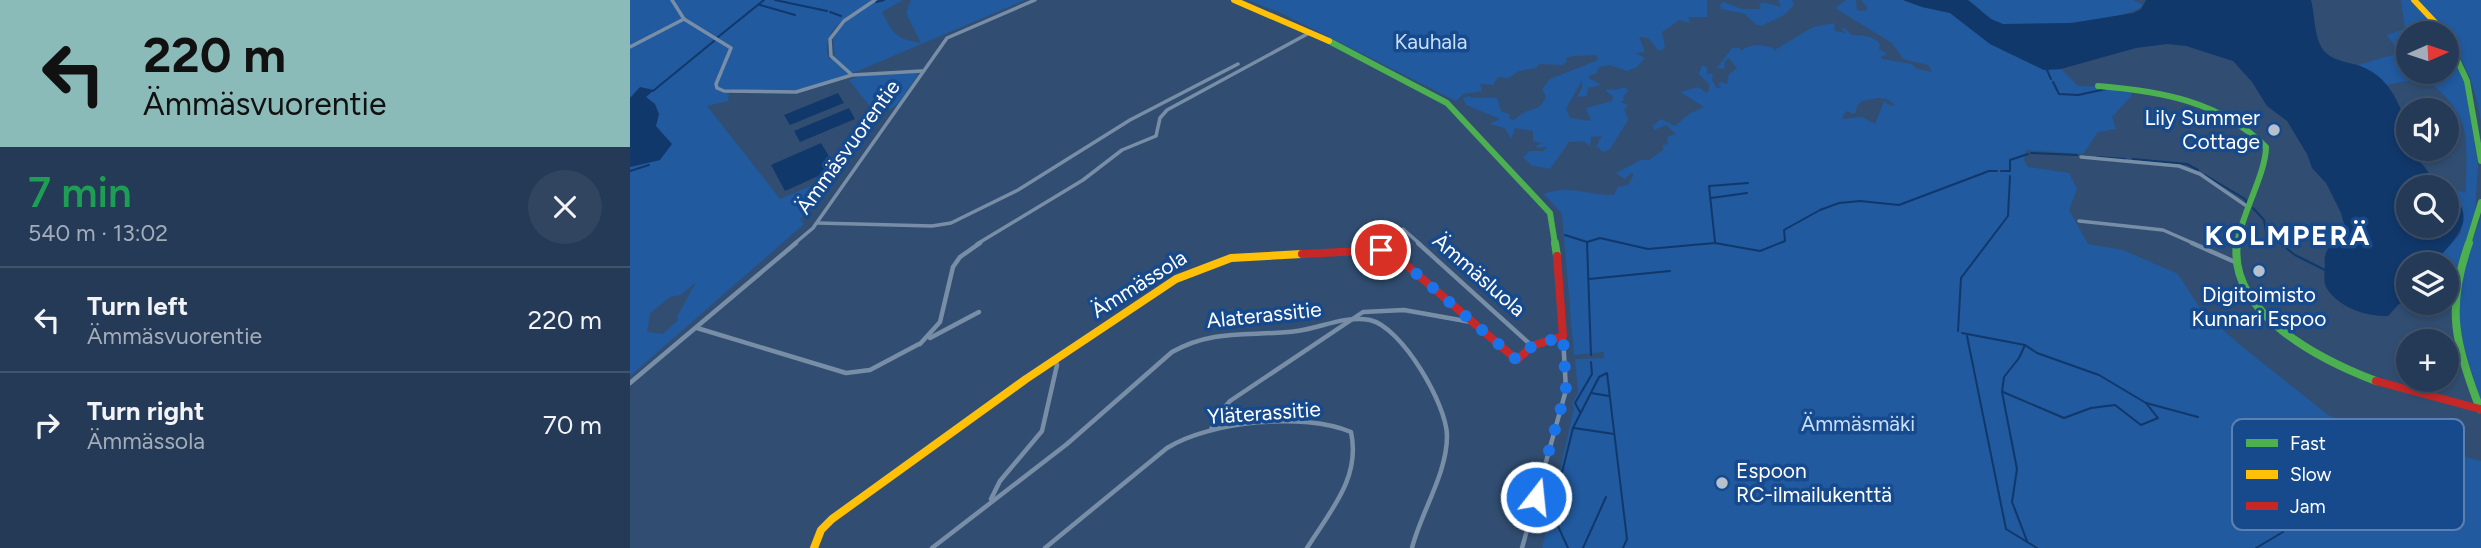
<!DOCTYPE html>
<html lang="en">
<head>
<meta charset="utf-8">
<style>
  body { margin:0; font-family:Figtree,sans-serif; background:#314560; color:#f1f3f6; height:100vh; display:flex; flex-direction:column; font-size:26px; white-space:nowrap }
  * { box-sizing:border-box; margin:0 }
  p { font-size:23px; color:#a3adb9 }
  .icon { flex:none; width:38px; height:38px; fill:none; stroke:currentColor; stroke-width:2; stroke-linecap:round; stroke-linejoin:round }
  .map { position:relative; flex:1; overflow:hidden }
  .drawer { display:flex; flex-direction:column; background:#253a56; width:630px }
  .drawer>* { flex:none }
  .banner { background:#8bbbb9; color:#111; overflow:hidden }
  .needle { width:46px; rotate:87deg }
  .tools { position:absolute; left:1766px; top:21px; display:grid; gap:14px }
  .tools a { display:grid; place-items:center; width:63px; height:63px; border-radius:50%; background:#253a56; box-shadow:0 4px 10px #0003,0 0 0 2px #42546c; font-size:35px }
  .pin { position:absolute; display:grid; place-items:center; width:60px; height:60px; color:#fff; margin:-30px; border:4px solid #fff; border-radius:50%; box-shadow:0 2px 7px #0007 }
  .me { position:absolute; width:77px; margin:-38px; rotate:16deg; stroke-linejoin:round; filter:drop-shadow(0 0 5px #0008) }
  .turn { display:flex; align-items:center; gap:24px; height:147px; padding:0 28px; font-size:32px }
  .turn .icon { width:91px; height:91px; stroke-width:2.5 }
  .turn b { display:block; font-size:49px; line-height:60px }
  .round { display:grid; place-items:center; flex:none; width:74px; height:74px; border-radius:37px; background:#314560 }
  .head { display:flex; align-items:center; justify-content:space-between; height:119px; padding:0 28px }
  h1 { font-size:42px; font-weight:600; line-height:52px; color:#1e9e55 }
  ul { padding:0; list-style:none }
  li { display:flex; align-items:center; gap:21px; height:105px; padding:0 28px; border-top:2px solid #42546c }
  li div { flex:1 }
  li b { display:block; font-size:26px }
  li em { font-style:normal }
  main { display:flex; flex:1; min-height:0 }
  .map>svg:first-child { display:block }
  .green { fill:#215a9f; fill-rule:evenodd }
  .water { fill:#11386b }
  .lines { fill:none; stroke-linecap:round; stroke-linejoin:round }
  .stream { stroke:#11386b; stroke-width:2 }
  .street-far1 { stroke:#788ea6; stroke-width:3.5 }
  .street { stroke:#788ea6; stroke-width:4.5 }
  .fast-far1 { stroke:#4caf50; stroke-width:6 }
  .fast { stroke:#4caf50; stroke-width:8 }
  .slow-far1 { stroke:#ffc107; stroke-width:6 }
  .slow { stroke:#ffc107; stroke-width:8 }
  .jam { stroke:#c62828; stroke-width:8 }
  .route { stroke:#1a73e8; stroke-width:12; stroke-dasharray:0 21.6 }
  .poi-dot { fill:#b7c1ce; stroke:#164a8d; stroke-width:2.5 }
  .labels { text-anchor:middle; stroke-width:7; stroke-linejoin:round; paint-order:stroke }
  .park-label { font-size:21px; fill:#c7dffb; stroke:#164a8d }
  .poi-label { font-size:21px; fill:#fff; stroke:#164a8d; text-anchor:end }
  .street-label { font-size:21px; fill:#fff; stroke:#164a8d }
  .district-label { font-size:28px; font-weight:bold; letter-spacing:2px; fill:#fff; stroke:#164a8d }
  .key { fill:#164a8d; stroke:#5c80af; stroke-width:2 }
  .key-label { font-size:19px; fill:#fff }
</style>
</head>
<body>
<main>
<section class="drawer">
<div class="banner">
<div class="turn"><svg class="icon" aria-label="left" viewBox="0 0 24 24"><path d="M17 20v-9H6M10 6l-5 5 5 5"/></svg><div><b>220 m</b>Ämmäsvuorentie</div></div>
</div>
<div class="head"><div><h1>7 min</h1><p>540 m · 13:02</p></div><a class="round"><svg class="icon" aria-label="close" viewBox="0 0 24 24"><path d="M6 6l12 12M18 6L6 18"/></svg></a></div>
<ul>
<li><svg class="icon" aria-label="left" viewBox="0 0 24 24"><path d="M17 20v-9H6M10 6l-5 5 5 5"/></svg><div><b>Turn left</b><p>Ämmäsvuorentie</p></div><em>220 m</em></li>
<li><svg class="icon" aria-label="right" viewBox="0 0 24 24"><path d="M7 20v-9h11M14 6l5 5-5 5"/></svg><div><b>Turn right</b><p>Ämmässola</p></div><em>70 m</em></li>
</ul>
</section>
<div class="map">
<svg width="1851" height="548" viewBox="0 0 1851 548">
  <rect width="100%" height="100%" fill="#314e72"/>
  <g class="green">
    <path d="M0,0H244C224,13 187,29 199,59H205L203,37L215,22L246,0H273L252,12C263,34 266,39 291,43L276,13L281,0H395L230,70L181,87L167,90L99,92L98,101L77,106L150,199L198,179L179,211L170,219L174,224L0,376V167L30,160L26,126L15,97L24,90L0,98ZM66,282L47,317L48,320L33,334L17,332L20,313L40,297L51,295Z"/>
    <path d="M617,0H1077V17H1058L1060,23L1049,20L1032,32L1035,48L1029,51L1018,38L1009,37L1015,52L1005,53L1015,58L1007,67L997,71L980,65L969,67L966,74L960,75L959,78L971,85L958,88L957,96L947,97L952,88V80L936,109L940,118L961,121L956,108L982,101L983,96L976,91L977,89L986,90L994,87L998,90L993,97L995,100L990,102L998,105L994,109L998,120L980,149L973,152L966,146L972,136L961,137L960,146L953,141L939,142L920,169L901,165L893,157L900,151H914L917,147L907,148L906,146L913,143L903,141V131L885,128L881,139L875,128L860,124L870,119L836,105L833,98L840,96L842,98H867L871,111L880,115L879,119L884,120C887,118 889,115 893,113C905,107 910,111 916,96L912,89L920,79L966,61L968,59L966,55L942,56L936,58L937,62L932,65L909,64L906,68L889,71L878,78L868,77L863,85L850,84L852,91L833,94L826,101L651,13Z"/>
    <path d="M1148,0H1162L1164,5L1154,15L1131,26L1125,24L1115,14L1091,9L1090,5L1094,2L1112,9H1131L1129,5L1132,2L1151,7Z"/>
    <path d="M1216,0H1226L1227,10L1236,11L1237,7L1231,0H1273L1292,7L1320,13L1360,44L1414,70L1431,69L1448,86L1503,88L1501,96L1482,117L1486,129L1468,132L1453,154L1396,150L1394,160L1398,167L1439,173L1447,189L1439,210L1458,244L1493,250L1548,274L1571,310L1610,345L1698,415L1752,435L1851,461V548H912L944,408L942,404L948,392L945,359L974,358V352L944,355L932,214L914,194C936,184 962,196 984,195L988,187L998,185L1004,174L1001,173L995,179L986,173L1011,160H1019L1033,150V145L1038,144L1037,137L1046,134L1036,125L1024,130L1023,126L1031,119L1045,126L1059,114L1074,107L1050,92L1068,87L1076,93L1079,91V84L1069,74L1072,65L1078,68L1076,74H1083L1082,80L1087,88H1091L1088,84L1091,82L1097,84L1099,74L1107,68L1099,58L1095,61L1094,69L1087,68L1102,48H1110V51C1120,44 1131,44 1143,48V51L1183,27L1204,23L1205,31L1216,33L1211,29L1214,28L1222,35C1233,36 1243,35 1250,44L1249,49L1257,54L1251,57L1252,59L1281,64L1287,69L1302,72L1298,65L1273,59L1262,43L1205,8ZM1247,98L1257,99L1265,105L1261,106L1254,101L1245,124L1232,117L1212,119L1216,111L1224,114L1226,112L1227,106L1232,101Z"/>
    <path d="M1338,0H1503L1513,5C1501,21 1390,29 1369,23C1357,19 1348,6 1338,0Z"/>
    <path d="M1771,0H1781L1812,33H1778V72H1816L1817,40L1834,76L1848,166L1845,212L1821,287L1817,285L1816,264H1802L1831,233L1826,197L1816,191L1817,188L1836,193C1836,134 1844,120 1796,78L1755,85L1746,75L1728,65L1769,53L1757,35L1775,29Z"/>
    <path d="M1786,0H1851V121C1843,72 1823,34 1786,0Z"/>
    <path d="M289,73L268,104L248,116L219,80L229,76Z"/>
    <path d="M1851,217V402C1842,371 1829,339 1828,306C1827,277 1842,244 1851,217Z"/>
  </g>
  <g class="water">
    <path d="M1273,0H1338L1361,19L1373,24L1442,23L1503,13L1511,9L1516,0H1681C1685,15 1684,40 1695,52C1704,61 1718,62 1730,66C1763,77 1778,117 1778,149H1788L1790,152L1787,159C1798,168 1800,179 1811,187H1778V226H1816L1817,191C1851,216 1826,240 1802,264H1778V301L1769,304L1758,316C1737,317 1707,307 1696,287C1693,280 1695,273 1695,265C1693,253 1699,244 1710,239L1714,224L1711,213L1696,183L1682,168L1677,154L1657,121L1637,106L1622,82L1603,61L1556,46L1537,44L1506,48L1431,69L1414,70L1360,44L1320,13L1292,7Z"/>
    <path d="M10,87L24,90L16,97L25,104L29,114L26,126L42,144L30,160L0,167V98Z"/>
    <path d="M208,93L214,103L160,125L154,115Z"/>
    <path d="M219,108L225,119L170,142L164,131Z"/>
    <path d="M191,143L206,168L155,191L141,165Z"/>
  </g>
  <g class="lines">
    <g class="stream">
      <path d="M145,0L197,11"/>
      <path d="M246,2L254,0"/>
      <path d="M130,5L165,15"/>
      <path d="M200,12L211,16"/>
      <path d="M88,37L134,0"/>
      <path d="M1417,70L1421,79"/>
      <path d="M1423,82L1429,94L1448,95L1476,89"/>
      <path d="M23,91L84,41"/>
      <path d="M1401,153L1447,155"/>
      <path d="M1467,157L1495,159"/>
      <path d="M1503,159L1557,164L1568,170"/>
      <path d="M0,171L19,165"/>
      <path d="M1371,171H1380V160L1398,154"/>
      <path d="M1575,175L1615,199L1617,204"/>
      <path d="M1081,198L1117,193"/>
      <path d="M1623,208L1634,220L1636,232L1665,255L1695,270"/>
      <path d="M935,235L957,242L961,355"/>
      <path d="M957,242L970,238L1018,249L1085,243L1130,251L1155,241L1154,230L1190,210L1209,203L1230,201L1269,205L1359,171H1367"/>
      <path d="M1085,242L1079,186L1118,183"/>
      <path d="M959,279L1040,271"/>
      <path d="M1328,331L1331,278L1378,216L1380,176"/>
      <path d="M1332,333L1395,345L1407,353L1469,375L1516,403L1568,417"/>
      <path d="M1337,336L1376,529L1407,548"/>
      <path d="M1395,345L1389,358L1374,377L1372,392L1387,469L1382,502L1397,541"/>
      <path d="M1373,392L1434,418L1461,408L1485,405L1511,425L1528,418L1516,403"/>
      <path d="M961,393L979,396"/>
      <path d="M950,412L945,403L962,374L961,362"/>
      <path d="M944,428L984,434"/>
      <path d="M938,548L922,513L943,428L969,377L977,373L997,539L993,548"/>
      <path d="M953,548L976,497"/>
      <path d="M1626,548L1653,532"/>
    </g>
    <g class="street-far1">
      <path d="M42,0L54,19L101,48L86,84L87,88L94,91L166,92L222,75L292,71"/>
      <path d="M0,47L54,19"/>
      <path d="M222,75L201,56L200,39L214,21L245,0"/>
      <path d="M1451,157L1549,166L1570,174L1618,207"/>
      <path d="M1449,221L1533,230L1565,244"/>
      <path d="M188,223L302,226L321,223L388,190L500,120L608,64"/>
      <path d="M773,229L790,244"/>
      <path d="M164,244L183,228L317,38L405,0"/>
      <path d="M347,244L453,180L492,150L526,136L530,118L537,110L681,32"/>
    </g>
    <g class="street">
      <path d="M788,243L902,346"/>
      <path d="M1562,243L1605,262"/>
      <path d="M67,328L216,373L240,370L289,344"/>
      <path d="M300,338L349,312"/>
      <path d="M290,344L310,322L323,267L330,257L350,243"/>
      <path d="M0,383L166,243"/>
      <path d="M581,430L585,419L600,401L733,312L774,310L841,322"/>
      <path d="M361,499L370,481L412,431L427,365L425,359"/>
      <path d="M302,548L437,444L542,352C585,328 620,337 667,331C690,328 716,315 740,320C772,327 817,405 817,436C817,474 791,512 782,548"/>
      <path d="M415,548L537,448C580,421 674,412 721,432C731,478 700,511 677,548"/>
      <path d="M892,548L936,390L933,336"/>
    </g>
    <g class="fast-far1">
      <path d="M1816,36L1837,81L1851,161"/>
      <path d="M699,41L817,103L920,213L925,244"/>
      <path d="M1468,86C1530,91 1590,101 1636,147C1636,173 1612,213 1607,244"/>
      <path d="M1838,244L1851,202"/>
    </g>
    <g class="fast">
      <path d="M925,243L927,256"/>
      <path d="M1607,243C1598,314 1691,360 1746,381"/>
      <path d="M1839,243C1815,310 1826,344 1850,409"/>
    </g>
    <g class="slow-far1">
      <path d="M604,0L699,41"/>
      <path d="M1784,0L1815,33"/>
    </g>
    <path class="slow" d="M184,548L191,530L202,519L396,379L546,279L601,258L672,254"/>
    <g class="jam">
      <path d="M672,254L751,250L767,257L887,360L902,346L933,336L927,256"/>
      <path d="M1746,381L1850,409"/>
    </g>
  </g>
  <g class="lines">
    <path class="route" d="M751,250L767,257L887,360L902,346L933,336L936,390L906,497"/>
  </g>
  <g class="poi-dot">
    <circle cx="1644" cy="130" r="7"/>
    <circle cx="1629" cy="271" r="7"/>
    <circle cx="1092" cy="483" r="7"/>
  </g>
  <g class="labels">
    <g class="park-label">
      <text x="801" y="49">Kauhala</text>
      <text x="1228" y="431">Ämmäsmäki</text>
    </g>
    <g class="poi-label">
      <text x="1630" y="125">Lily Summer<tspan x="1630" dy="24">Cottage</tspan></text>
      <text x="1629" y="302" text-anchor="middle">Digitoimisto<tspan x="1629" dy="24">Kunnari Espoo</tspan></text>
      <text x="1106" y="478" text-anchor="start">Espoon<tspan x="1106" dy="24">RC-ilmailukenttä</tspan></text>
    </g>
    <g class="street-label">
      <text transform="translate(218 147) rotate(-54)" y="7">Ämmäsvuorentie</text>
      <text transform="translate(849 275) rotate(41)" y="7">Ämmäsluola</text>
      <text transform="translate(509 284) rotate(-32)" y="7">Ämmässola</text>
      <text transform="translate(634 315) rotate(-6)" y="7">Alaterassitie</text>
      <text transform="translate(634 413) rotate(-4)" y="7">Yläterassitie</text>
    </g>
    <g class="district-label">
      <text x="1658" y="245">KOLMPERÄ</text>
    </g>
  </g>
  <rect x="1602" y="419" width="232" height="111" rx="10" class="key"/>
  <rect x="1616" y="439" width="32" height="8" fill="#4caf50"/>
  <rect x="1616" y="470" width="32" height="9" fill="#ffc107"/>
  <rect x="1616" y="502" width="32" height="8" fill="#c62828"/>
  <g class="key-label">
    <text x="1660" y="450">Fast</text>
    <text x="1660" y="481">Slow</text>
    <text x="1660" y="513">Jam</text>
  </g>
</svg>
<div class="tools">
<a><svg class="needle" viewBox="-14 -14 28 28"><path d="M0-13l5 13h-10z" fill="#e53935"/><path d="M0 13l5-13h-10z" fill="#a3adb9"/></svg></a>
<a><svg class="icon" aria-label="sound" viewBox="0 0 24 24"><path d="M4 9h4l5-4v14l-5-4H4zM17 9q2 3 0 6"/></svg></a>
<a><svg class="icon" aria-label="search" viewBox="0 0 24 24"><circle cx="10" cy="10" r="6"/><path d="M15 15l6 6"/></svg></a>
<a><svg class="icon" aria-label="layers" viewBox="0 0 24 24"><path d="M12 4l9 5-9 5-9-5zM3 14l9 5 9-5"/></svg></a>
<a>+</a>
</div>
<div class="pin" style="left:751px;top:250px;background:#d93025"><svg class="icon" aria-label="arrive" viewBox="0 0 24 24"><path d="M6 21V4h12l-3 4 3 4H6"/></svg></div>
<svg class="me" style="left:906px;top:497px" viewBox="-20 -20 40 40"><circle r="17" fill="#1a73e8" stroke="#fff" stroke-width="3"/><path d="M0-11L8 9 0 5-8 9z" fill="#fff"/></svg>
</div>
</main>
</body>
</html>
